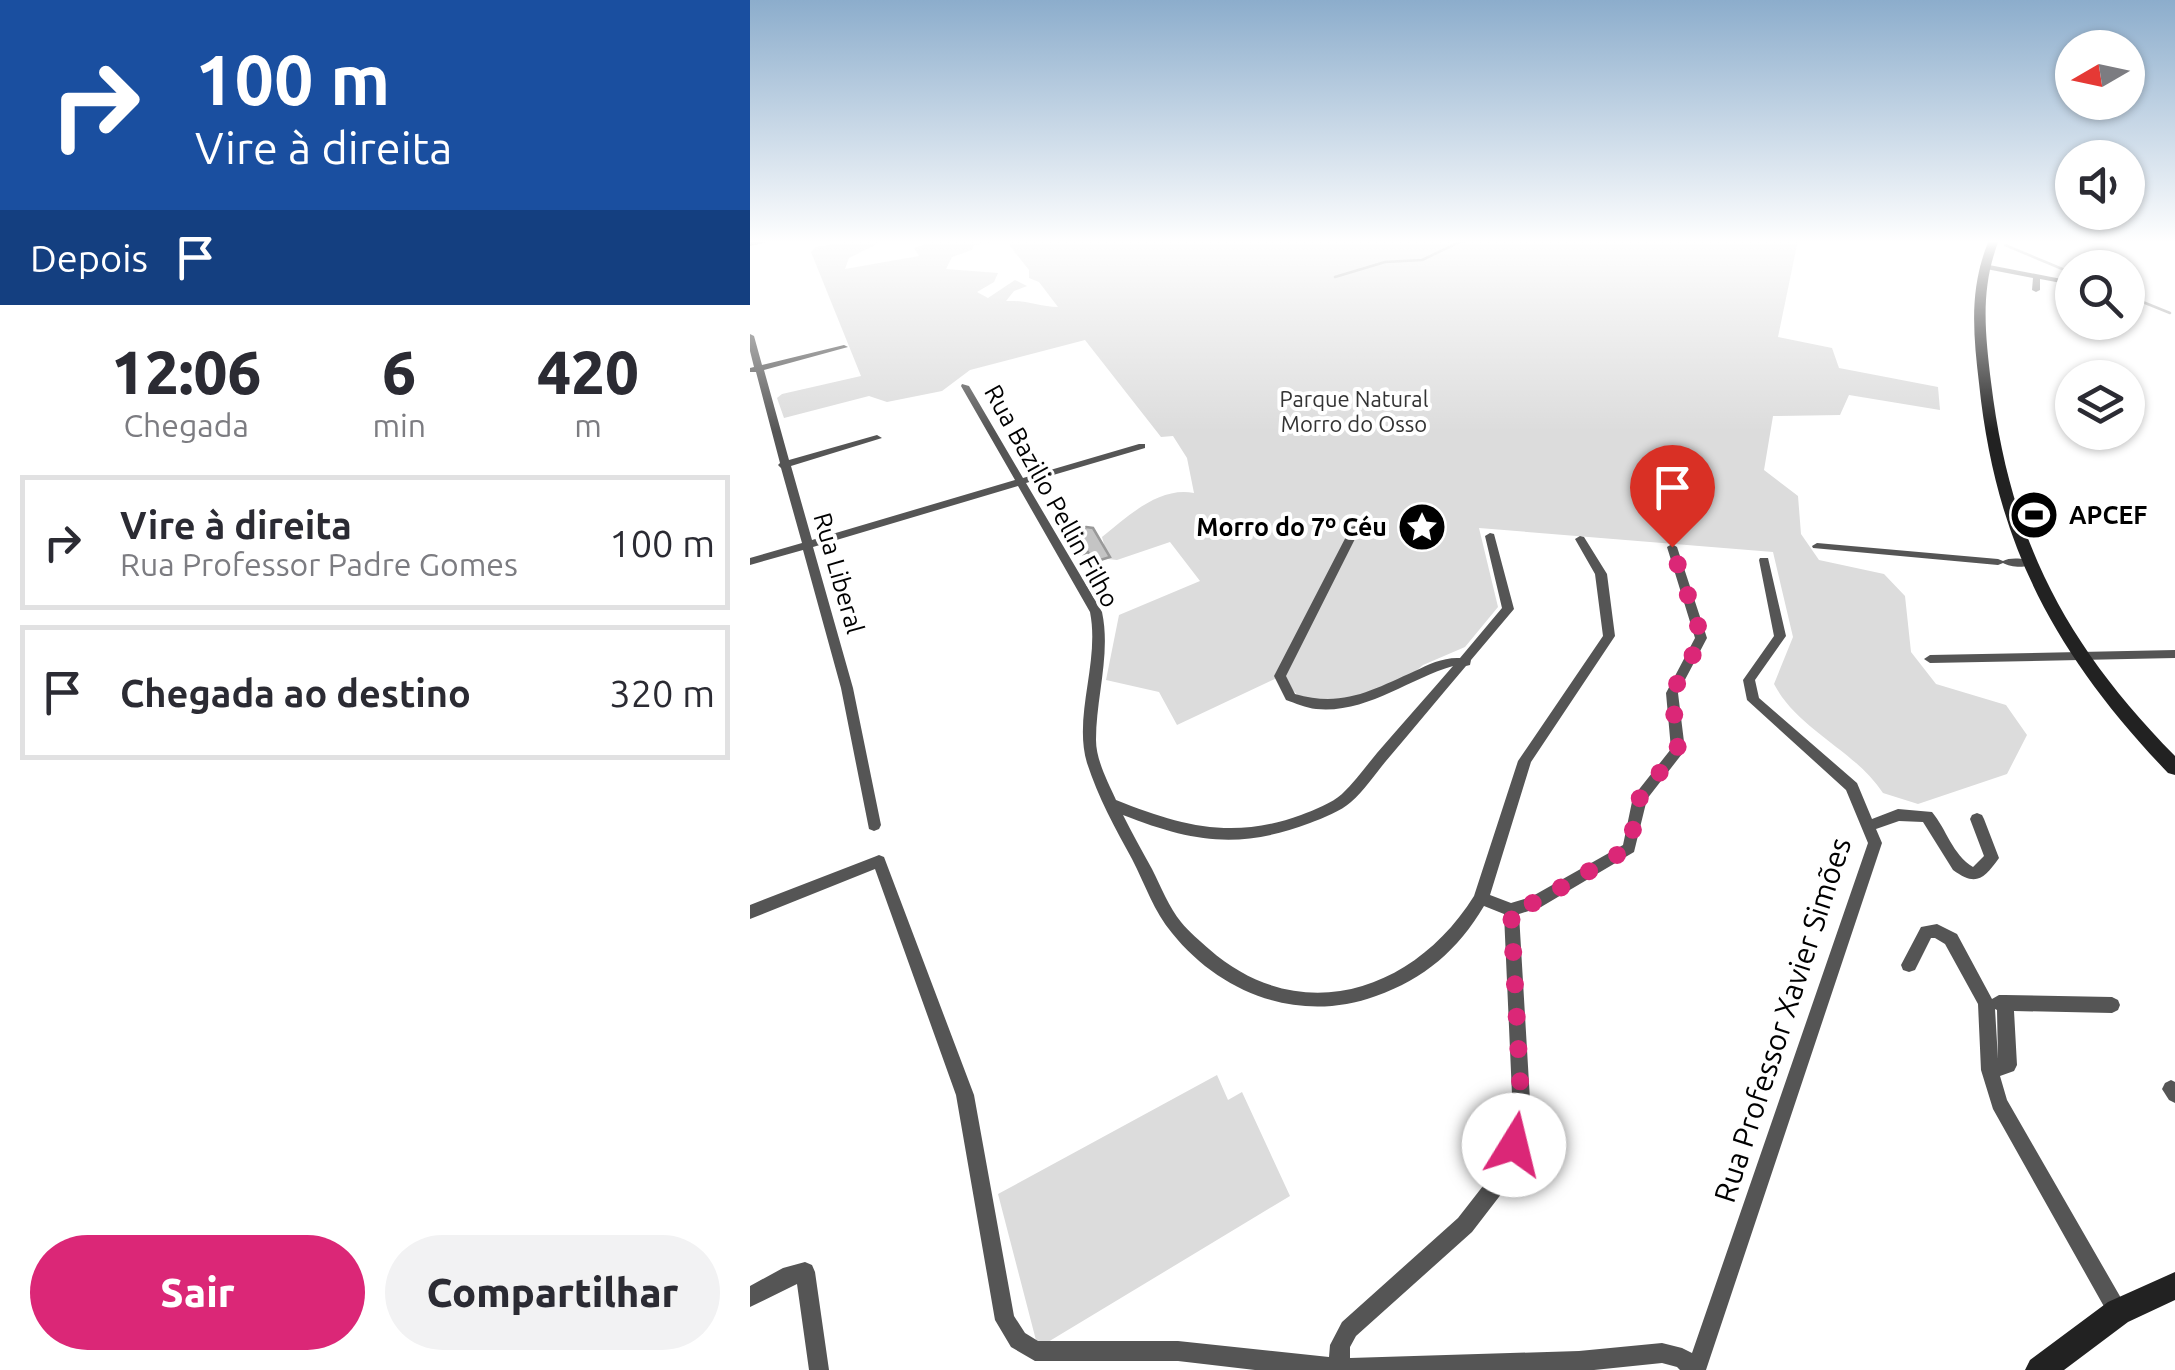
<!DOCTYPE html>
<html lang="pt">
<head>
<meta charset="utf-8">
<style>
  body { margin:0; font-family:Ubuntu,sans-serif; background:#f2f2f3; color:#2b2b33; height:100vh; display:flex; flex-direction:column; font-size:38px; white-space:nowrap }
  * { box-sizing:border-box; margin:0 }
  p { font-size:32px; color:#7c7c81 }
  .icon { flex:none; width:55px; height:55px; fill:none; stroke:currentColor; stroke-width:2; stroke-linecap:round; stroke-linejoin:round }
  .map { position:relative; flex:1; overflow:hidden }
  .drawer { display:flex; flex-direction:column; background:#fff; width:750px }
  .drawer>* { flex:none }
  .banner { background:#1a4fa0; color:#fff; overflow:hidden }
  .needle { width:65px; rotate:261deg }
  .fabs { position:absolute; left:1305px; top:30px; display:grid; gap:20px }
  .fabs a { display:grid; place-items:center; width:90px; height:90px; border-radius:50%; background:#fff; box-shadow:0 2px 8px #0004; font-size:50px }
  .pin { position:absolute; display:grid; place-items:center; width:85px; height:85px; color:#fff; margin:-102px -42px; border-radius:50% 50% 50% 0; rotate:-45deg; box-shadow:0 0 10px #0007 }
  .pin .icon { rotate:45deg }
  .me { position:absolute; width:110px; margin:-55px; rotate:9deg; stroke-linejoin:round; filter:drop-shadow(0 0 8px #0008) }
  .turn { display:flex; align-items:center; gap:35px; height:210px; padding:0 30px; font-size:45px }
  .turn .icon { width:130px; height:130px; stroke-width:2.5 }
  .turn b { display:block; font-size:70px; line-height:85px }
  .then { display:flex; align-items:center; height:95px; padding:0 30px; background:#0003; gap:20px; font-size:38px }
  .eta { display:flex; justify-content:space-evenly; align-items:center; height:170px; text-align:center }
  .eta b { font-size:60px; font-weight:800; line-height:70px }
  .action { display:flex; gap:20px; margin-top:auto; padding:20px 30px }
  .action a { flex:1; height:115px; border-radius:60px; background:#db2777; color:#fff; font-size:40px; font-weight:800; line-height:115px; text-align:center }
  .action a+a { background:#f2f2f3; color:#2b2b33 }
  ul { padding:0; list-style:none }
  li { display:flex; align-items:center; gap:30px; height:135px; margin:0 20px 15px; padding:0 10px; border:5px solid #e1e1e2; border-radius:0px }
  li div { flex:1 }
  li b { display:block; font-size:38px }
  li em { font-style:normal }
  main { display:flex; flex:1; min-height:0 }
  .map>svg:first-child { display:block }
  .green { fill:#dcdcdc; fill-rule:evenodd }
  .lines { fill:none; stroke-linecap:round; stroke-linejoin:round }
  .stream { stroke:#a3a3a3; stroke-width:2.5 }
  .building { fill:#c4c4c4; stroke:#999; stroke-width:2.5 }
  .street { fill:#555; fill-rule:evenodd }
  .secondary { fill:#222; fill-rule:evenodd }
  .route { stroke:#db2777; stroke-width:18; stroke-dasharray:0 32.4 }
  .labels { text-anchor:middle; stroke-width:8; stroke-linejoin:round; paint-order:stroke }
  .far-park-label { font-size:22px; fill:#333; stroke:#fff }
  .street-label { font-size:25px; fill:#000; stroke:#fff }
  .poi-label { font-size:25px; font-weight:bold; fill:#000; stroke:#fff; text-anchor:start }
  .near-street-label { font-size:30px; fill:#000; stroke:#fff }
</style>
</head>
<body>
<main>
<section class="drawer">
<div class="banner">
<div class="turn"><svg class="icon" aria-label="right" viewBox="0 0 24 24"><path d="M7 20v-9h11M14 6l5 5-5 5"/></svg><div><b>100 m</b>Vire à direita</div></div>
<div class="then">Depois<svg class="icon" aria-label="arrive" viewBox="0 0 24 24"><path d="M6 21V4h12l-3 4 3 4H6"/></svg></div>
</div>
<div class="eta">
<div><b>12:06</b><p>Chegada</p></div>
<div><b>6</b><p>min</p></div>
<div><b>420</b><p>m</p></div>
</div>
<ul>
<li><svg class="icon" aria-label="right" viewBox="0 0 24 24"><path d="M7 20v-9h11M14 6l5 5-5 5"/></svg><div><b>Vire à direita</b><p>Rua Professor Padre Gomes</p></div><em>100 m</em></li>
<li><svg class="icon" aria-label="arrive" viewBox="0 0 24 24"><path d="M6 21V4h12l-3 4 3 4H6"/></svg><div><b>Chegada ao destino</b></div><em>320 m</em></li>
</ul>
<div class="action"><a>Sair</a><a>Compartilhar</a></div>
</section>
<div class="map">
<svg width="1425" height="1370" viewBox="0 0 1425 1370">
  <rect width="100%" height="100%" fill="#fff"/>
  <g class="green">
    <path d="M106,240H135L99,258L95,269L169,256L164,248L188,240H1048L1028,337L1082,348L1089,368L1188,387L1190,410L1099,395L1090,415L1023,416L1014,470L1048,496L1051,534L1069,560L1134,574L1155,596L1161,652L1186,684L1256,705L1277,735L1257,774L1168,804L1133,793C1104,749 1049,731 1024,684L1043,637L1023,552L729,528L748,607L715,647L673,665L653,682L579,704L554,701L529,677L427,725L409,692L356,680L369,615L450,581L420,542L367,560L358,559L352,537C377,517 409,486 444,493L437,458L423,436L411,437L335,340L220,370L192,391L137,402L119,396L34,418L27,398L32,394L111,376L61,252L66,247ZM256,241L279,270V278L289,282L308,307C289,307 277,300 256,301L264,291L277,286L265,280L238,298L227,292L244,282L248,273L196,269L202,257L222,250L224,245Z"/>
    <path d="M467,1075L478,1100L492,1092L540,1196L288,1348L248,1194Z"/>
  </g>
  <g class="lines">
    <g class="stream">
      <path d="M1255,245L1322,273"/>
      <path d="M585,277L635,262L672,260L714,240"/>
      <path d="M1378,296L1420,313"/>
    </g>
  </g>
  <path class="building" d="M336,527L343,528L360,557L344,562L338,552L333,554L320,532Z"/>
  <g class="lines">
    <g class="street">
      <path d="M12,240H26L0,246V242Z"/>
      <path d="M1234,264L1322,281V285L1290,279V290L1286,292L1282,290L1283,278L1231,268L1230,266Z"/>
      <path d="M0,334L4,336L12,365L94,345L98,347L14,370L39,460L127,435L132,438L41,466L62,540L265,480L211,386L212,384L219,386L273,478L389,444H395V448L276,483L352,612C361,654 346,697 346,740C346,760 358,782 366,800C431,826 483,840 551,815C564,810 582,803 592,794C605,782 616,766 627,753C652,724 678,695 703,666C658,679 616,714 566,709C556,708 545,703 536,700L524,676L601,527L605,526L610,529L536,676L545,694C593,708 622,690 665,671C679,664 694,657 710,658L752,608L735,536L740,533L744,534L764,609L721,660L720,665L716,666C689,698 663,729 636,761C625,774 614,791 601,802C591,811 573,818 560,823C489,850 442,842 373,815C382,833 392,851 402,869C411,887 419,907 431,922C439,932 450,941 459,949C550,1029 664,992 724,896L768,761L853,636L845,574L825,539L830,536L834,537L857,574L865,636L781,762L740,895L761,903L781,897L873,845L883,797L921,749L916,693L945,638L917,547L922,544L927,547L957,638L928,693L935,750L897,799L884,852L791,907L769,914L781,1117L764,1173L762,1180L722,1232L606,1336L600,1347V1358L829,1351L912,1343L932,1348L942,1353L1118,843L1096,790L997,700L993,680L1024,636L1009,560L1010,558H1018L1036,636L1005,680L1009,698L1107,783L1122,819L1148,809L1182,812C1197,830 1202,854 1223,867L1234,856L1220,819L1222,815L1227,813L1232,815L1234,819L1249,858C1234,879 1226,887 1203,870L1173,822L1149,821L1126,829L1132,843L956,1370H930L927,1367L912,1363L844,1370H505L428,1361H285L261,1347L245,1320L206,1095L125,869L0,919V905L124,857L129,855L134,857L224,1095L264,1316L275,1333L288,1341H428L579,1357L580,1345L592,1322L708,1218L747,1168L763,1117L754,914L734,906C708,950 674,979 626,996C550,1024 471,994 422,933C404,912 395,884 382,859C365,828 348,797 337,763C323,716 350,662 340,612L268,486L63,547L103,688L131,825L129,829L124,831L119,829L91,688L53,550L0,565V558L52,543L31,468L28,465L30,463L6,372H0V368L4,367L0,351Z"/>
      <path d="M1067,543L1248,559L1253,561C1260,557 1277,558 1283,563C1277,569 1260,567 1253,563L1248,565L1063,548L1062,546Z"/>
      <path d="M1425,650V658L1180,663L1174,659L1180,655Z"/>
      <path d="M1187,924L1207,934L1242,999L1249,995H1255L1362,997L1368,1000L1370,1005L1368,1010L1362,1013L1264,1011L1267,1065L1264,1071L1250,1076L1257,1100L1375,1305L1378,1312L1375,1319L1368,1322L1361,1319L1243,1109L1231,1070L1228,1004L1195,944L1185,938H1181L1165,970L1159,972L1153,970L1151,965L1171,927ZM1245,1009L1247,1010L1248,1059Z"/>
      <path d="M1421,1080L1425,1082V1103L1419,1100L1412,1089L1415,1083Z"/>
      <path d="M55,1262L62,1265L65,1272L79,1370H59L47,1284L0,1307V1286L33,1268Z"/>
    </g>
    <g class="secondary">
      <path d="M1239,240H1249C1230,288 1235,332 1241,382C1260,539 1315,644 1425,756V775L1418,773C1306,655 1246,547 1229,383C1223,332 1219,288 1239,240Z"/>
      <path d="M1425,1272V1300L1378,1322L1314,1370H1275L1280,1360L1358,1302Z"/>
    </g>
  </g>
  <linearGradient id="sky" x2="0" y2="1"><stop stop-color="#8cadcc"/><stop offset="0.56" stop-color="#fff"/><stop offset="1" stop-color="#fff" stop-opacity="0"/></linearGradient>
  <rect width="1425" height="432" fill="url(#sky)"/>
  <g class="lines">
    <path class="route" d="M764,1145L772,1117L761,910L786,902L879,848L890,797L928,750L922,693L952,638L922,547"/>
  </g>
  <defs>
    <g id="stadium-disc" transform="scale(2.5)"><circle r="9.5" fill="#000" stroke="#fff"/><path d="M0-5a6.5 5 0 1 0 0 10a6.5 5 0 1 0 0-10ZM-3.5-1.8h7v3.6h-7Z" fill="#fff"/></g>
    <g id="sight-disc" transform="scale(2.5)"><circle r="9.5" fill="#000" stroke="#fff"/><path d="M0-6L1.8-2.2L6-1.7L2.9 1.2L3.7 5.4L0 3.3L-3.7 5.4L-2.9 1.2L-6-1.7L-1.8-2.2Z" fill="#fff"/></g>
  </defs>
  <g fill-rule="evenodd">
    <use href="#stadium-disc" x="1284" y="515"/>
    <use href="#sight-disc" x="672" y="527"/>
  </g>
  <g class="labels">
    <g class="far-park-label">
      <text x="604" y="407">Parque Natural<tspan x="604" dy="25">Morro do Osso</tspan></text>
    </g>
    <g class="street-label">
      <text transform="translate(302 496) rotate(61)" y="9">Rua Bazilio Pellin Filho</text>
      <text transform="translate(89 573) rotate(74)" y="9">Rua Liberal</text>
    </g>
    <g class="poi-label">
      <text x="1319" y="524">APCEF</text>
      <text x="637" y="536" text-anchor="end">Morro do 7º Céu</text>
    </g>
    <g class="near-street-label">
      <text transform="translate(1033 1020) rotate(-72)" y="10">Rua Professor Xavier Simões</text>
    </g>
  </g>
</svg>
<div class="fabs">
<a><svg class="needle" viewBox="-14 -14 28 28"><path d="M0-13l5 13h-10z" fill="#e53935"/><path d="M0 13l5-13h-10z" fill="#7c7c81"/></svg></a>
<a><svg class="icon" aria-label="sound" viewBox="0 0 24 24"><path d="M4 9h4l5-4v14l-5-4H4zM17 9q2 3 0 6"/></svg></a>
<a><svg class="icon" aria-label="search" viewBox="0 0 24 24"><circle cx="10" cy="10" r="6"/><path d="M15 15l6 6"/></svg></a>
<a><svg class="icon" aria-label="layers" viewBox="0 0 24 24"><path d="M12 4l9 5-9 5-9-5zM3 14l9 5 9-5"/></svg></a>
</div>
<div class="pin" style="left:922px;top:547px;background:#d93025"><svg class="icon" aria-label="arrive" viewBox="0 0 24 24"><path d="M6 21V4h12l-3 4 3 4H6"/></svg></div>
<svg class="me" style="left:764px;top:1145px" viewBox="-20 -20 40 40"><circle r="19" fill="#fff"/><path d="M0-13L10 11 0 6-10 11z" fill="#db2777"/></svg>
</div>
</main>
</body>
</html>
